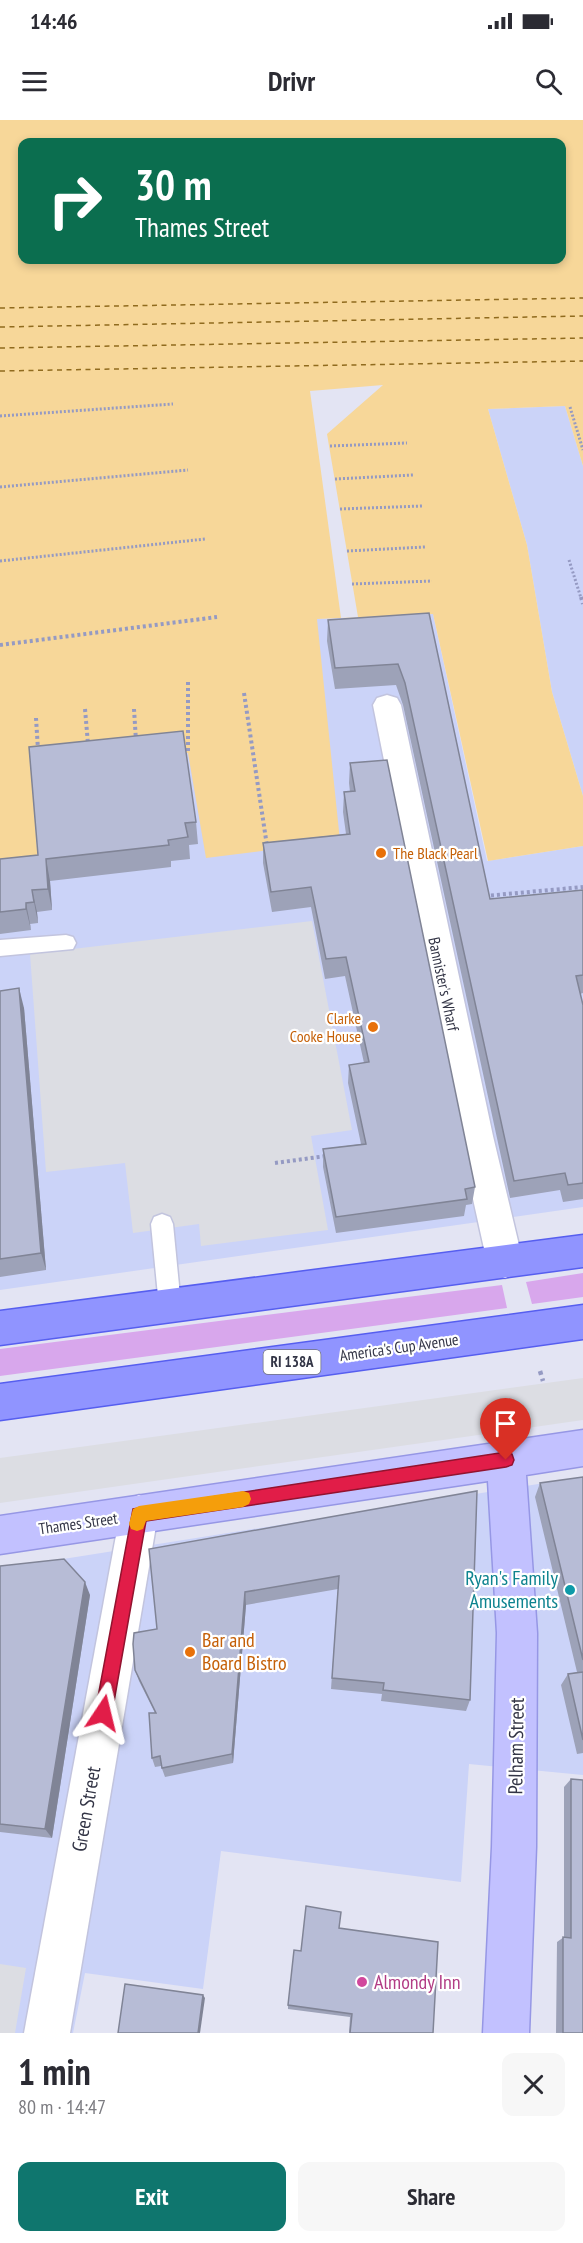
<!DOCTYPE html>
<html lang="en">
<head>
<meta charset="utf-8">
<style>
  body { margin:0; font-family:"PT Sans Narrow",sans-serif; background:#f7f7f7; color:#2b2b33; height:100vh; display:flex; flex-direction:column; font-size:22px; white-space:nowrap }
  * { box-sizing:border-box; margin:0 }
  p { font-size:20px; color:#7c7c81 }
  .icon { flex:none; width:33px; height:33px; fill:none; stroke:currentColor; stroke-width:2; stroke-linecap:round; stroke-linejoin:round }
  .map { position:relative; height:1913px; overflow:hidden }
  .side { display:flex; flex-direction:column; background:#fff; flex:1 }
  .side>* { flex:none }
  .guide { position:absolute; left:18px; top:18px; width:548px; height:126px; border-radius:12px; box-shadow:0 3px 9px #0003; background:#0b6e4f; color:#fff; overflow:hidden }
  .pin { position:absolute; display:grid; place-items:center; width:51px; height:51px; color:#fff; margin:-62px -26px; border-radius:50% 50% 50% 0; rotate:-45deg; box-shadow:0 0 6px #0007 }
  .pin .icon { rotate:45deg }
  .me { position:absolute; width:66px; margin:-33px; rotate:10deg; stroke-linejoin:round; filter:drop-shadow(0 0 4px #0008) }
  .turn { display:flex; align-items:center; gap:21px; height:126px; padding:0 18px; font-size:27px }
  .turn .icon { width:78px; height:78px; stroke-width:2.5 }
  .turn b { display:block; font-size:42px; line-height:51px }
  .round { display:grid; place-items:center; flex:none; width:63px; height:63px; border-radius:12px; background:#f7f7f7 }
  .overview { display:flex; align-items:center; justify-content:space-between; height:102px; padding:0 18px }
  h1 { font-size:36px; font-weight:700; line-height:45px }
  .primary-button { display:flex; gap:12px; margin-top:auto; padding:12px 18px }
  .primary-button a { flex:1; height:69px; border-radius:12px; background:#0f766e; color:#fff; font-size:24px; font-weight:700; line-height:69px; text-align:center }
  .primary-button a+a { background:#f7f7f7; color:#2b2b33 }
  .status { display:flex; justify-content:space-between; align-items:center; height:42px; padding:0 30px; background:#fff; direction:ltr }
  .status svg { height:16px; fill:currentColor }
  header { display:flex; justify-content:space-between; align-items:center; height:78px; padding:0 18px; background:#fff; font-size:27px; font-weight:700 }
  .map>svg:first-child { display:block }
  .commercial { fill:#cbd3f8 }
  .green { fill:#d8a7ec }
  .parking { fill:#dcdde3 }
  .water { fill:#f7d799; fill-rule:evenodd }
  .pier { fill:#e3e4f3 }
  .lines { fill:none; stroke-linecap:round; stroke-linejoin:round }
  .ferry { stroke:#906b1e; stroke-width:1.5; stroke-dasharray:5 4.5; stroke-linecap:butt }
  .lane-casing { stroke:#c2c4de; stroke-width:3 }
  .street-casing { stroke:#c2c4de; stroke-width:3 }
  .secondary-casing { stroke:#9697e5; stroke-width:3 }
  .primary-casing { stroke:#565eef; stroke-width:3 }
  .path-far2 { stroke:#959ac3; stroke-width:3; stroke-dasharray:2 2; stroke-linecap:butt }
  .path-far1 { stroke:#959ac3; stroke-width:4; stroke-dasharray:3 3; stroke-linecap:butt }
  .path { stroke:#959ac3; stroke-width:4.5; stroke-dasharray:4 4; stroke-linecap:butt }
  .lane { fill:#fff; fill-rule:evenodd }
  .street { fill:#fff; fill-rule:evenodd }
  .secondary { fill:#c2c1ff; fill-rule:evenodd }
  .primary { fill:#9094ff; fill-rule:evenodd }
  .wall { fill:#9da2b8 }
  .shaded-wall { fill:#808496 }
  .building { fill:#b7bcd6; stroke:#808496; stroke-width:1.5 }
  .route { fill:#e11d48; stroke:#92132f; stroke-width:1.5 }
  .slow { fill:#f59e0b }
  .food-dot { fill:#e8710a; stroke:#fff; stroke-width:2 }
  .culture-dot { fill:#0f9aa8; stroke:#fff; stroke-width:2 }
  .hotel-dot { fill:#d1479c; stroke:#fff; stroke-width:2 }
  .labels { text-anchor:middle; stroke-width:4.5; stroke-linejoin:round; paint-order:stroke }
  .shield { fill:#fff; stroke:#70727e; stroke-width:1.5 }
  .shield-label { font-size:15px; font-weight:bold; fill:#333546 }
  .food-label { font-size:16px; fill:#c56008; stroke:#fff; text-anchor:start }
  .street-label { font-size:16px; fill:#333546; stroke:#fff }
  .near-culture-label { font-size:20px; fill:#0d838f; stroke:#fff; text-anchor:end }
  .near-food-label { font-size:20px; fill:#c56008; stroke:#fff; text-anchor:start }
  .near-street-label { font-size:20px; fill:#333546; stroke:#fff }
  .near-hotel-label { font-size:20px; fill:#b23c85; stroke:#fff; text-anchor:start }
</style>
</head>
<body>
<div class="status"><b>14:46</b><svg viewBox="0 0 49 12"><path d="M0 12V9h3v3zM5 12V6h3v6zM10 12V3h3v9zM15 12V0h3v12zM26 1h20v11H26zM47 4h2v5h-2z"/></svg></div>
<header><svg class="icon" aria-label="menu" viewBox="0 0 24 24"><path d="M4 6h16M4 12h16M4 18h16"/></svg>Drivr<svg class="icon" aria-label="search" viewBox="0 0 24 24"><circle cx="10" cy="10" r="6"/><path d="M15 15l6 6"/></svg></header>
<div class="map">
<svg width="583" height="1913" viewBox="0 0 583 1913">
  <rect width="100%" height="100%" fill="#e3e4f3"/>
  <g class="commercial">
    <path d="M565,286L583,346V676L552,572L527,425L488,289Z"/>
    <path d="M433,494L487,741L583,726V1087L0,1170V754L38,743L31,646L188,633L317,499Z"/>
    <path d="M583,1357V1655L469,1644L461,1762L221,1731L203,1869L85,1853L73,1913H0V1449Z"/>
  </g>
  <g class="green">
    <path d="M583,1153V1177L532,1184L526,1162Z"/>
    <path d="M502,1165L507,1188L0,1256V1229Z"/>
  </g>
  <g class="parking">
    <path d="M312,801L352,1010L311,1016L328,1110L201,1126L199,1104L133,1113L125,1043L46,1052L30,834Z"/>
    <path d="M583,1258V1300L0,1383V1338Z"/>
    <path d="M0,1844L26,1848L15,1913H0Z"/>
  </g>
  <path class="water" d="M0,0H583V346L565,286L488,289L527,425L552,572L583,676V726L488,741L433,494L317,499L340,721L206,738L188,633L31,646L38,743L0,754ZM22,22H561V140H22Z"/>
  <path class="pier" d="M383,265L327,314L358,497L341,498L310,271Z"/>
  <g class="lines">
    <g class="ferry">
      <path d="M0,188L583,178"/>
      <path d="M0,207L583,196"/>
      <path d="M0,228L583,218"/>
      <path d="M0,251L583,241"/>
    </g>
    <g class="lane-casing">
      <g id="lane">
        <path d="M66,815L73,817L76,823L73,829L0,836V820Z"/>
        <path d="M162,1094L170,1097L173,1104L181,1186L178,1193L170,1196L162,1193L159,1186L151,1104L154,1097Z"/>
      </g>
    </g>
    <g class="street-casing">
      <g id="street">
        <path d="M387,575L397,578L401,585L493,1016L523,1142L518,1153L505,1158L492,1153L487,1142L459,1016L373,585L377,578Z"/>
        <path d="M139,1375L153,1381L158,1394L70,1913H24L120,1394L125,1381Z"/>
      </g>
    </g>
    <g class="secondary-casing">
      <path id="secondary" d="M583,1310V1346L526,1355L537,1513L536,1727L529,1913H483L492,1727L497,1513L488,1361L0,1434V1396Z"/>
    </g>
    <g class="primary-casing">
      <g id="primary">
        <path d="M583,1115V1147L0,1225V1191Z"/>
        <path d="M583,1185V1219L0,1300V1264Z"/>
      </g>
    </g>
    <g class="path-far2">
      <path d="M570,287L583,330"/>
      <path d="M0,296L173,284"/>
      <path d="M330,326L407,323"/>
      <path d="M335,359L413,355"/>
      <path d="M0,367L188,350"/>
      <path d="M340,389L422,386"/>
      <path d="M347,431L425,427"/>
      <path d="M569,440L581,478"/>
      <path d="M0,441L205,419"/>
      <path d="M352,464L432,461"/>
    </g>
    <g class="path-far1">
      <path d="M581,477L583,484"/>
      <path d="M0,525L217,497"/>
      <path d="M188,562V633"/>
      <path d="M244,573L267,726"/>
      <path d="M85,589L88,624"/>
      <path d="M134,589L136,621"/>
      <path d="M36,598L38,630"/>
      <path d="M485,776L583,767"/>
      <path d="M275,1043L326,1036"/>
    </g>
    <path class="path" d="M540,1251L543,1261"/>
    <use href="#lane" class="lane"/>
    <use href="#street" class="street"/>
    <use href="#secondary" class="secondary"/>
    <use href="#primary" class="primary"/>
  </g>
  <g class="wall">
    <path d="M429,493L490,779L583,770V873L580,874L583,885V1079L563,1082L560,1070L510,1078L403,585L396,565L335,569L327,521L328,500Z"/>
    <path d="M29,627L196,702L198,724L189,725L190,739L171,741V747L50,761L52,790L37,792L38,803L30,804L31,810L0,814V739L38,735Z"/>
    <path d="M350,643L475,1067L472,1084L466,1085L464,1096L336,1113L323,1047V1029L361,1024L348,963L349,945L364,943L345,856L325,859L311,787L272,792L263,743V723L346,714L343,692L344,672H350L349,663Z"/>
    <path d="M0,871L24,888L46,1150L0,1157Z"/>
    <path d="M583,1357V1633L577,1634L561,1565L568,1554L577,1552L535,1377L540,1363Z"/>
    <path d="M477,1371L470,1580L466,1591L381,1581L382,1574L331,1569L338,1469L246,1485L233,1643L165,1657L161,1646L155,1647L152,1638L155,1593L139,1561L135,1550L157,1509Z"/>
    <path d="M0,1446L90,1475L52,1718L0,1712Z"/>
    <path d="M571,1659L583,1913H556L557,1822L564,1817V1667Z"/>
    <path d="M339,1808L433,1913H349L350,1897L288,1889V1885L301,1831Z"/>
  </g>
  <g class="shaded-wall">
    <path d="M46,739L50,761L52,790L48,769Z"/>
    <path d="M32,770L37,792L38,803L34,782Z"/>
    <path d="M26,783L30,804L31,810L26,789Z"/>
    <path d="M19,868L24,888L46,1150L41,1133Z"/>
    <path d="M85,1462L90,1475L52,1718L45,1709Z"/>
    <path d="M245,1472L246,1485L233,1643L232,1634Z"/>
    <path d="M203,1875L205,1878L200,1913H198Z"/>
  </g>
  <g class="building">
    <path d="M429,493L490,779L583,770V855L576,856L583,885V1063L568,1065L565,1053L514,1061L405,563L398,544L335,548L328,500Z"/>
    <path d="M183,611L196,702L185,703L188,717L168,720L169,725L46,739L48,769L32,770L34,782L26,783V789L0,792V739L38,735L29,627Z"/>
    <path d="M387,640L475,1067L465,1069L467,1079L336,1097L323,1029L366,1024L349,945L369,942L346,837L326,839L311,767L271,772L263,723L350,714L344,672L355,671L350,643Z"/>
    <path d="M19,868L41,1133L0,1139V871Z"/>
    <path d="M583,1357V1540L540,1363Z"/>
    <path d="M477,1371L470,1580L383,1570L384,1563L332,1558L339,1456L245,1472L232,1634L162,1648L160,1636L152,1638L149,1593H156L135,1550L133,1524L134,1513L157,1509L149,1429Z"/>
    <path d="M64,1439L85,1462L45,1709L0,1704V1446Z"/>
    <path d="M583,1552V1620L568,1554Z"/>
    <path d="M571,1659L583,1660V1913H563V1817L571,1818Z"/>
    <path d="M306,1786L341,1792L339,1808L438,1822L433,1913H350L352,1894L288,1885L294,1830L301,1831Z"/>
    <path d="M125,1864L203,1875L198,1913H118Z"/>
  </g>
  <path class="route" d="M506,1332L512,1334L514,1340L512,1345L506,1347L146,1401L112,1593L109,1599L103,1601L97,1599L95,1593L133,1389Z"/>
  <path class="slow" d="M243,1371L249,1373L251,1379L249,1384L243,1387L146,1401L143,1409L137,1411L131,1409L129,1404L133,1389L139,1386Z"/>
  <g class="food-dot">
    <circle cx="381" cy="733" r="6"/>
    <circle cx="373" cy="907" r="6"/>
    <circle cx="190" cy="1532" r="6"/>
  </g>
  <circle class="culture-dot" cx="570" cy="1470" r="6"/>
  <circle class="hotel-dot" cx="362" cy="1862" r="6"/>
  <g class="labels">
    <rect class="shield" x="263.5" y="1230" width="57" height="24" rx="4.5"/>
    <g class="shield-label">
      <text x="292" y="1247">RI 138A</text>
    </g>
    <g class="food-label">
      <text x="393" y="739">The Black Pearl</text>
      <text x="361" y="904" text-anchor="end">Clarke<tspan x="361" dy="18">Cooke House</tspan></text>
    </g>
    <g class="street-label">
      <text transform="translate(444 864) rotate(78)" y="6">Bannister's Wharf</text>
      <text transform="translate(399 1227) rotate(-8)" y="6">America's Cup Avenue</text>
      <text transform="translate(78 1403) rotate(-8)" y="6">Thames Street</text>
    </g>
    <g class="near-culture-label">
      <text x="558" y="1465">Ryan's Family<tspan x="558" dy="23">Amusements</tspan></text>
    </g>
    <g class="near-food-label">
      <text x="202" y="1527">Bar and<tspan x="202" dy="23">Board Bistro</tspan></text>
    </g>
    <g class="near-street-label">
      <text transform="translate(516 1626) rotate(-89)" y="7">Pelham Street</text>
      <text transform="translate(86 1689) rotate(-80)" y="7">Green Street</text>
    </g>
    <g class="near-hotel-label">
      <text x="374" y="1869">Almondy Inn</text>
    </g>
  </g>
</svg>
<div class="pin" style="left:506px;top:1340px;background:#d93025"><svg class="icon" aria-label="arrive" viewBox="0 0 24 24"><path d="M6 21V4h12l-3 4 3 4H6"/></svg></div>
<svg class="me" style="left:103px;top:1593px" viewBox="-20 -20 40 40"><path d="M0-17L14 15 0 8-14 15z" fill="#e11d48" stroke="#fff" stroke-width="4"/></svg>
<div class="guide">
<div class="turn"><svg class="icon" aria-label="right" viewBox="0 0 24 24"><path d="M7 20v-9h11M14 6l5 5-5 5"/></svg><div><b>30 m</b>Thames Street</div></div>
</div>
</div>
<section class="side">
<div class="overview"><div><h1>1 min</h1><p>80 m · 14:47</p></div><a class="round"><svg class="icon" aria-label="close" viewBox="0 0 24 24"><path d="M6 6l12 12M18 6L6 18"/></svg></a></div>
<div class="primary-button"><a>Exit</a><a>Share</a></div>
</section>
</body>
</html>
